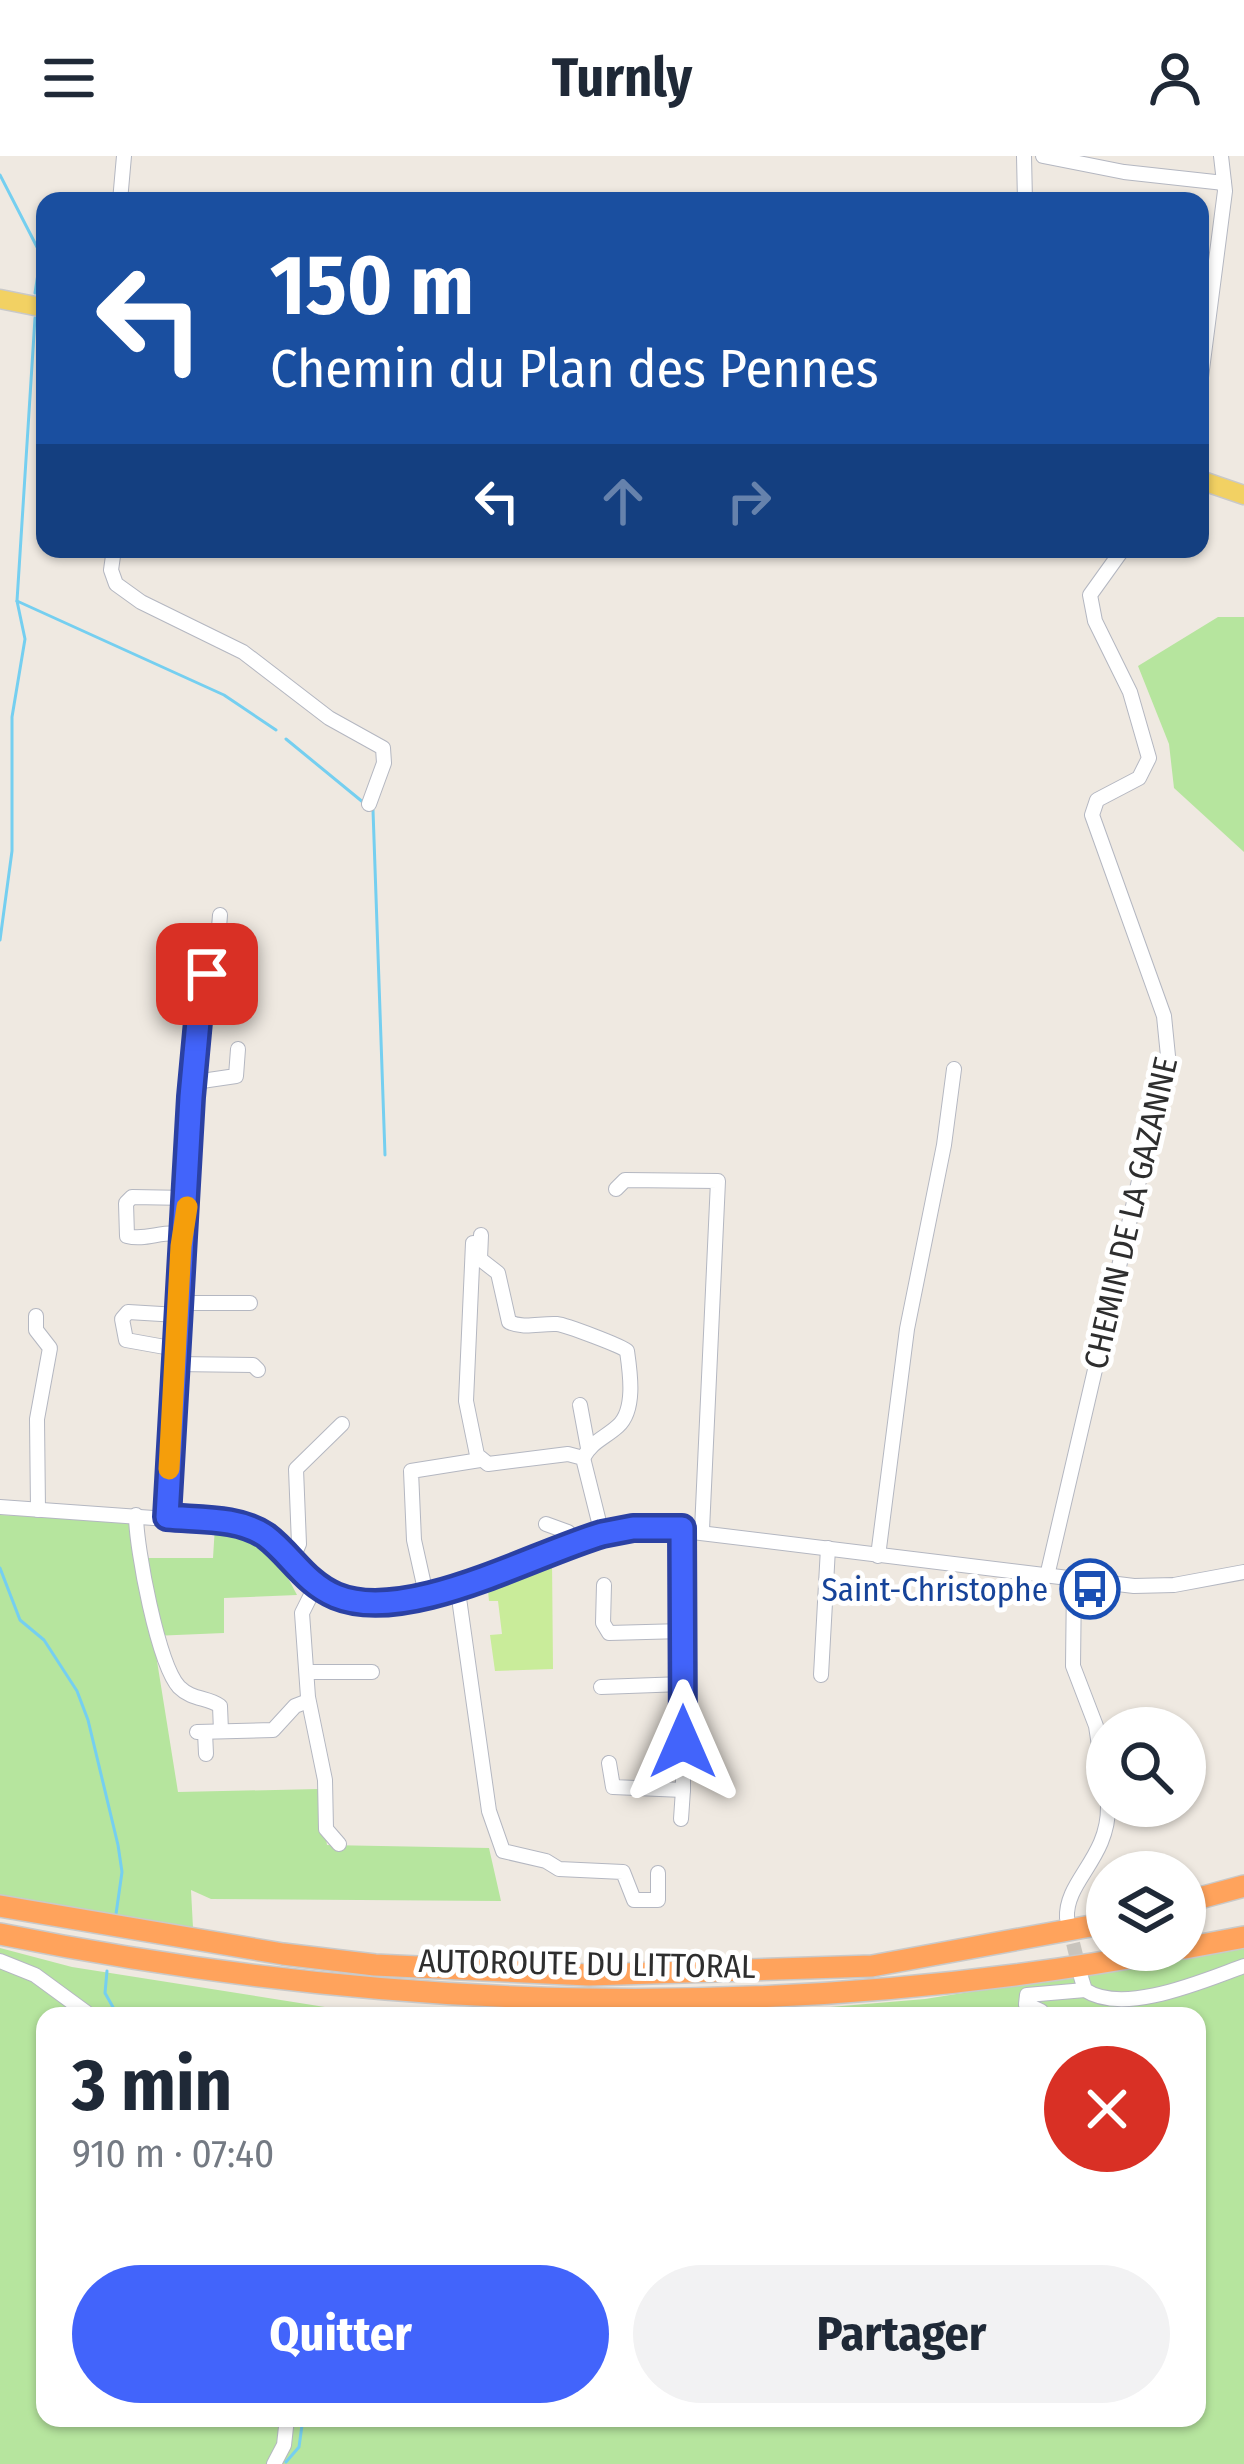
<!DOCTYPE html>
<html lang="fr">
<head>
<meta charset="utf-8">
<style>
  body { margin:0; font-family:"Fira Sans Condensed",sans-serif; background:#f2f2f3; color:#1f2937; height:100vh; display:flex; flex-direction:column; font-size:45px; white-space:nowrap }
  * { box-sizing:border-box; margin:0 }
  p { font-size:39px; color:#747a83 }
  .icon { flex:none; width:66px; height:66px; fill:none; stroke:currentColor; stroke-width:2; stroke-linecap:round; stroke-linejoin:round }
  .map { position:relative; flex:1; overflow:hidden }
  .side { position:absolute; left:36px; top:1851px; width:1170px; height:420px; display:flex; flex-direction:column; background:#fff; border-radius:24px; box-shadow:0 3px 9px #0004 }
  .side>* { flex:none }
  .hud { position:absolute; left:36px; top:36px; width:1173px; height:366px; border-radius:24px; box-shadow:0 3px 9px #0004; background:#1a4fa0; color:#fff; overflow:hidden }
  .tools { position:absolute; left:1086px; top:1551px; display:grid; gap:24px }
  .tools a { display:grid; place-items:center; width:120px; height:120px; border-radius:50%; background:#fff; box-shadow:0 3px 9px #0004; font-size:60px }
  .pin { position:absolute; display:grid; place-items:center; width:102px; height:102px; color:#fff; margin:-51px; border-radius:24px; box-shadow:0 6px 18px #0006 }
  .me { position:absolute; width:132px; margin:-66px; rotate:0deg; stroke-linejoin:round; filter:drop-shadow(0 0 9px #0008) }
  .turn { display:flex; align-items:center; gap:42px; height:252px; padding:0 36px; font-size:54px }
  .turn .icon { width:156px; height:156px; stroke-width:2.5 }
  .turn b { display:block; font-size:84px; line-height:102px }
  .lanes { display:flex; align-items:center; height:114px; padding:0 36px; background:#0003; justify-content:center; gap:60px; direction:ltr }
  .lanes .off { opacity:.35 }
  .round { display:grid; place-items:center; flex:none; width:126px; height:126px; border-radius:63px; background:#f2f2f3 }
  .summary { display:flex; align-items:center; justify-content:space-between; height:204px; padding:0 36px }
  h1 { font-size:72px; font-weight:700; line-height:90px }
  .cta { display:flex; gap:24px; margin-top:auto; padding:24px 36px }
  .cta a { flex:1; height:138px; border-radius:72px; background:#4264fb; color:#fff; font-size:48px; font-weight:700; line-height:138px; text-align:center }
  .cta a+a { background:#f2f2f3; color:#1f2937 }
  header { display:flex; justify-content:space-between; align-items:center; height:156px; padding:0 36px; background:#fff; font-size:54px; font-weight:700 }
  .map>svg:first-child { display:block }
  .green { fill:#b6e59e }
  .pitch { fill:#c9ec9a }
  .lines { fill:none; stroke-linecap:round; stroke-linejoin:round }
  .stream { stroke:#75cff0; stroke-width:3 }
  .minor-tunnel { stroke:#c8c4bd; stroke-width:14; stroke-dasharray:14 7; stroke-linecap:butt }
  .minor-casing { stroke:#b4b7c1; stroke-width:16 }
  .major-casing { stroke:#c9c9c9; stroke-width:21 }
  .highway-casing { stroke:#c9c9c9; stroke-width:24 }
  .minor { stroke:#fff; stroke-width:14 }
  .major { stroke:#f2d163; stroke-width:18 }
  .highway { stroke:#ffa35c; stroke-width:21 }
  .route-casing { stroke:#2b41a3; stroke-width:30 }
  .route { stroke:#4264fb; stroke-width:21 }
  .slow { stroke:#f59e0b; stroke-width:21 }
  .labels { text-anchor:middle; stroke-width:10; stroke-linejoin:round; paint-order:stroke }
  .street-label { font-size:33px; fill:#2e2e2e; stroke:#fff }
  .transit-label { font-size:33px; fill:#164399; stroke:#fff; text-anchor:end }
</style>
</head>
<body>
<header><svg class="icon" aria-label="menu" viewBox="0 0 24 24"><path d="M4 6h16M4 12h16M4 18h16"/></svg>Turnly<svg class="icon" aria-label="person" viewBox="0 0 24 24"><circle cx="12" cy="8" r="4"/><path d="M4 21q1-7 8-7t8 7"/></svg></header>
<div class="map">
<svg width="1244" height="2308" viewBox="0 0 1244 2308">
  <rect width="100%" height="100%" fill="#efe9e1"/>
  <g class="green">
    <path d="M1218,461H1244V696L1174,632L1169,588L1138,510Z"/>
    <path d="M0,1359L133,1364L139,1402H213L215,1370C260,1379 277,1399 297,1439L224,1442V1477L153,1480L178,1636L319,1633L327,1689L489,1692L501,1745L211,1743L191,1734L193,1772L0,1739Z"/>
    <path d="M0,1792L72,1811L369,1858L539,1860H45V2262H1197V1860H722L925,1843L1244,1792V2308H0Z"/>
  </g>
  <path class="pitch" d="M552,1404L553,1513L495,1515L490,1479L502,1478L498,1445H489L487,1425Z"/>
  <g class="lines">
    <g class="stream">
      <path d="M0,19L37,91"/>
      <path d="M35,137L40,105"/>
      <path d="M17,445L224,539L276,574"/>
      <path d="M286,583L364,647"/>
      <path d="M373,654L385,999"/>
      <path d="M0,784L12,695V561L25,483L17,445L35,162"/>
      <path d="M0,1412L20,1464L44,1484L77,1535L88,1564L118,1689L122,1716L116,1758"/>
      <path d="M107,1815L105,1837L118,1860"/>
      <path d="M286,2306L299,2291L303,2262"/>
    </g>
    <path class="minor-tunnel" d="M1068,1767L1080,1815"/>
    <g class="minor-casing">
      <g id="minor">
        <path d="M1024,0L1025,45"/>
        <path d="M1043,0L1124,16L1224,27"/>
        <path d="M120,45L124,0"/>
        <path d="M1200,229L1225,35L1221,0"/>
        <path d="M114,393L111,414L116,428L141,446L243,496L329,562L383,592L384,607L369,648"/>
        <path d="M195,926L236,920L238,893"/>
        <path d="M616,1033L625,1024L718,1025L702,1374"/>
        <path d="M183,1078C162,1074 146,1085 127,1080L126,1047L132,1041L188,1042"/>
        <path d="M481,1079L480,1103L498,1117L509,1166C524,1173 540,1167 557,1168C566,1169 622,1190 627,1195C630,1216 636,1254 618,1270C605,1282 592,1285 583,1302"/>
        <path d="M473,1087L466,1245L477,1299L488,1308L568,1298L583,1302L602,1378"/>
        <path d="M179,1147H250"/>
        <path d="M36,1160V1174L50,1192L37,1263L38,1354"/>
        <path d="M176,1193L126,1184L122,1163L128,1156L178,1159"/>
        <path d="M175,1208L253,1209L258,1214"/>
        <path d="M580,1249L588,1292"/>
        <path d="M0,1351L237,1368C283,1380 301,1433 349,1444C426,1463 562,1378 651,1371L1134,1430L1174,1429L1244,1416"/>
        <path d="M136,1359C136,1392 158,1508 179,1531C192,1544 207,1541 220,1550L221,1575"/>
        <path d="M167,1361L191,941L202,829L216,809L220,759"/>
        <path d="M546,1368L568,1376L576,1386"/>
        <path d="M878,1400L907,1173L944,989L954,913"/>
        <path d="M291,1406L299,1388L296,1313L342,1268"/>
        <path d="M1047,1420L1168,900L1164,860L1092,659L1097,644L1139,622L1149,602L1130,536L1095,465L1090,439L1123,393"/>
        <path d="M1074,1424L1073,1510L1096,1570L1107,1642"/>
        <path d="M457,1428L489,1655L503,1695L546,1705L559,1713L623,1716L634,1744H658V1717"/>
        <path d="M316,1429L302,1457L308,1541L325,1624L326,1673L339,1688"/>
        <path d="M604,1429L603,1467L609,1477L683,1475"/>
        <path d="M426,1438L414,1384L411,1315L480,1304"/>
        <path d="M307,1516H372"/>
        <path d="M821,1519L828,1392"/>
        <path d="M601,1531L683,1528"/>
        <path d="M197,1576L273,1574L295,1550L308,1545"/>
        <path d="M205,1576L206,1598"/>
        <path d="M609,1607L613,1631L683,1634V1372"/>
        <path d="M681,1663L683,1634"/>
        <path d="M1067,1762C1065,1725 1109,1702 1108,1650"/>
        <path d="M0,1805L35,1819L91,1860"/>
        <path d="M1081,1821L1085,1834C1124,1860 1205,1824 1244,1810"/>
        <path d="M1041,1855L1026,1848L1027,1839L1085,1834"/>
        <path d="M274,2308L284,2289L287,2262"/>
      </g>
    </g>
    <g class="major-casing">
      <g id="major">
        <path d="M0,143L45,152"/>
        <path d="M1200,324L1244,339"/>
      </g>
    </g>
    <g class="highway-casing">
      <g id="highway">
        <path d="M1185,1746L1244,1730"/>
        <path d="M0,1750L283,1798L375,1809L589,1819L872,1810L1107,1767"/>
        <path d="M0,1778C394,1857 778,1867 1174,1794"/>
        <path d="M1185,1792L1244,1781"/>
      </g>
    </g>
    <use href="#minor" class="minor"/>
    <use href="#major" class="major"/>
    <use href="#highway" class="highway"/>
  </g>
  <g class="lines">
    <g class="route-casing">
      <path id="route" d="M207,818L200,844L191,941L167,1361C198,1364 239,1361 266,1380C291,1399 305,1427 336,1440C406,1469 531,1399 602,1378L633,1372H682L683,1586"/>
    </g>
    <use href="#route" class="route"/>
    <path class="slow" d="M169,1313L181,1090L187,1051"/>
  </g>
  <defs>
    <g id="bus-ring" transform="scale(3)"><circle r="9.5" fill="#fff" stroke="#1a4fb4" stroke-width="1.5"/><path d="M-5-6H5V4H4V6H2V4H-2V6H-4V4H-5ZM-3.5-4V0h7V-4ZM-3.5 1.2v1.5H-2V1.2ZM2 1.2v1.5H3.5V1.2Z" fill="#1a4fb4"/></g>
  </defs>
  <g fill-rule="evenodd">
    <use href="#bus-ring" x="1090" y="1433"/>
  </g>
  <g class="labels">
    <g class="street-label">
      <text transform="translate(1130 1057) rotate(-77)" y="12">CHEMIN DE LA GAZANNE</text>
      <text transform="translate(587 1807) rotate(1)" y="12">AUTOROUTE DU LITTORAL</text>
    </g>
    <g class="transit-label">
      <text x="1048" y="1445">Saint-Christophe</text>
    </g>
  </g>
</svg>
<div class="tools">
<a><svg class="icon" aria-label="search" viewBox="0 0 24 24"><circle cx="10" cy="10" r="6"/><path d="M15 15l6 6"/></svg></a>
<a><svg class="icon" aria-label="layers" viewBox="0 0 24 24"><path d="M12 4l9 5-9 5-9-5zM3 14l9 5 9-5"/></svg></a>
</div>
<div class="pin" style="left:207px;top:818px;background:#d93025"><svg class="icon" aria-label="arrive" viewBox="0 0 24 24"><path d="M6 21V4h12l-3 4 3 4H6"/></svg></div>
<svg class="me" style="left:683px;top:1586px" viewBox="-20 -20 40 40"><path d="M0-17L14 15 0 8-14 15z" fill="#4264fb" stroke="#fff" stroke-width="4"/></svg>
<div class="hud">
<div class="turn"><svg class="icon" aria-label="left" viewBox="0 0 24 24"><path d="M17 20v-9H6M10 6l-5 5 5 5"/></svg><div><b>150 m</b>Chemin du Plan des Pennes</div></div>
<div class="lanes"><svg class="icon" aria-label="left" viewBox="0 0 24 24"><path d="M17 20v-9H6M10 6l-5 5 5 5"/></svg><svg class="icon off" aria-label="ahead" viewBox="0 0 24 24"><path d="M12 20V5M6 11l6-6 6 6"/></svg><svg class="icon off" aria-label="right" viewBox="0 0 24 24"><path d="M7 20v-9h11M14 6l5 5-5 5"/></svg></div>
</div>
<section class="side">
<div class="summary"><div><h1>3 min</h1><p>910 m · 07:40</p></div><a class="round" style="background:#d93025;color:#fff"><svg class="icon" aria-label="close" viewBox="0 0 24 24"><path d="M6 6l12 12M18 6L6 18"/></svg></a></div>
<div class="cta"><a>Quitter</a><a>Partager</a></div>
</section>
</div>
</body>
</html>
